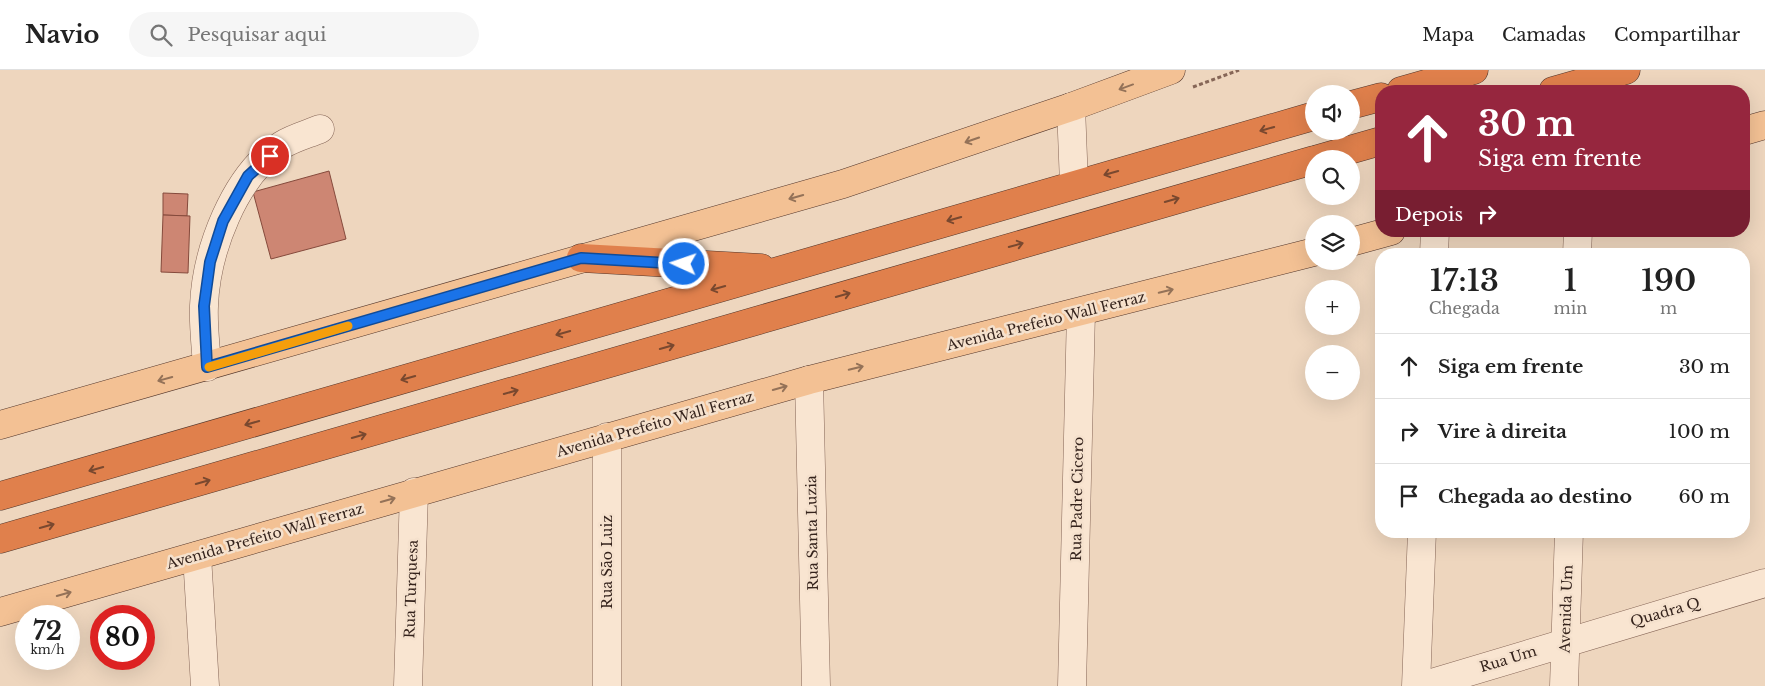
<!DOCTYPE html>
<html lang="pt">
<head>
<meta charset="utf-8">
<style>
  body { margin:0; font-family:"Libre Baskerville",serif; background:#f6f6f6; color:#222; height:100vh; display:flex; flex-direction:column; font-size:19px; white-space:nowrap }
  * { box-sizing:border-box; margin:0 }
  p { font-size:16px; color:#767676 }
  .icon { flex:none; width:28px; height:28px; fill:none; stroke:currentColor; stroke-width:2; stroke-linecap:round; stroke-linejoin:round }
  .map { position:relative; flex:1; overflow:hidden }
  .details { position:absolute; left:1375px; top:178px; width:375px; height:290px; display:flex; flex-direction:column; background:#fff; border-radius:20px; box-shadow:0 5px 20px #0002 }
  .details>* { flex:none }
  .guide { position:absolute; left:1375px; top:15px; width:375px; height:152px; border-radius:20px; box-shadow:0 5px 20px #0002; background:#96263e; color:#fff; overflow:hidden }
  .fabs { position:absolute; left:1305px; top:15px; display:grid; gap:10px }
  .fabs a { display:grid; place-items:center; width:55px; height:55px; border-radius:50%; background:#fff; box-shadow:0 5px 20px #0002; font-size:25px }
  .speed { position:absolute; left:15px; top:535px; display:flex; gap:10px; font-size:25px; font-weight:700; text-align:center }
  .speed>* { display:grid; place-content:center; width:65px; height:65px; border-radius:50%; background:#fff; box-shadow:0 5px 20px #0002; line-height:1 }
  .speed small { font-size:12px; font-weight:400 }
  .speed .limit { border:8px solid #d22; background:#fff; color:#111 }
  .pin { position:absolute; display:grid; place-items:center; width:42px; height:42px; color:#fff; margin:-21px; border:2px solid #fff; border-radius:50%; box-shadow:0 1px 5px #0007 }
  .me { position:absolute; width:55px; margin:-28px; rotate:273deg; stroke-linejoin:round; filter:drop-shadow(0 0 4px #0008) }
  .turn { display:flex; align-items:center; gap:18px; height:105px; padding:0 20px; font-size:22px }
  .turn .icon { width:65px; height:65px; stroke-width:2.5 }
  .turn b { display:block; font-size:35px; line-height:42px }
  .then { display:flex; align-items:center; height:48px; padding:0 20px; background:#0003; gap:10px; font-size:19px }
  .eta { display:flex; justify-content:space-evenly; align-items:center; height:85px; text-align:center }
  .eta b { font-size:30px; font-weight:600; line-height:35px }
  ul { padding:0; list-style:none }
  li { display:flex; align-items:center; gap:15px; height:65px; padding:0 20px; border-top:1px solid #e0e0e0 }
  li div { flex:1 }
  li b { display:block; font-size:19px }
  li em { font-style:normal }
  header { display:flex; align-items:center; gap:30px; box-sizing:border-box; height:70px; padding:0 25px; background:#fff; border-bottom:1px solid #e0e0e0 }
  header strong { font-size:24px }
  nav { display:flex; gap:28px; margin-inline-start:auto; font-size:18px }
  .search { width:350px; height:45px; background:#f6f6f6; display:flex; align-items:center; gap:12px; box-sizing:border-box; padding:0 18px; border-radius:28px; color:#767676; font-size:19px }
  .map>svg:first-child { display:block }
  .building { fill:#cd8673; stroke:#854a3c }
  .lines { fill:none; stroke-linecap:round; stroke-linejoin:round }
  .minor-casing { stroke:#866657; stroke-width:29 }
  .major-casing { stroke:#53362b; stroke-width:29 }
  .highway-casing { stroke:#53362b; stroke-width:29 }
  .path { stroke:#866657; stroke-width:3; stroke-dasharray:4 2.5; stroke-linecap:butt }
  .minor { stroke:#f9e5d1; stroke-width:28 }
  .major { stroke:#f3c194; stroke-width:28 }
  .highway { stroke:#e0804c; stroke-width:28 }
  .oneway { stroke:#947258 }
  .oneway2 { stroke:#79482f }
  .route-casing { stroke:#114b97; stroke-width:12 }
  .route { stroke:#1a73e8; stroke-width:9 }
  .slow { stroke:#f59e0b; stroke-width:9 }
  .labels { text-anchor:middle; stroke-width:5; stroke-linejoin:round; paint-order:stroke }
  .street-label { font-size:14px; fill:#35231c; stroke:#f5e1cd }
</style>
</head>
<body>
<header>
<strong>Navio</strong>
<div class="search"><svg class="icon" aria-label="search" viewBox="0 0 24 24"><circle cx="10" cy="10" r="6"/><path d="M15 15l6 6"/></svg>Pesquisar aqui</div>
<nav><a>Mapa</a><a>Camadas</a><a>Compartilhar</a></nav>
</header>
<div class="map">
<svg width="1765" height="616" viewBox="0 0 1765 616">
  <rect width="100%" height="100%" fill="#eed6be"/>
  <g class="building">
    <path d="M329,101L346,169L271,189L253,122Z"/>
    <path d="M163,123L188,124L187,146L163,145Z"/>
    <path d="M163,145L190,146L188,203L161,202Z"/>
  </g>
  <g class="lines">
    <g class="minor-casing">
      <g id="minor">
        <path d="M1071,37L1074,114"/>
        <path d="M1434,184L1435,161"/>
        <path d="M1577,184L1578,161"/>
        <path d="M207,297C206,277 203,256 204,236C206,182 234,105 282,75C293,68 308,64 320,59"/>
        <path d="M809,310L816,616"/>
        <path d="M197,486L205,616"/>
        <path d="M408,616L414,422"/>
        <path d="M607,616V367"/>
        <path d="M1072,616L1081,242"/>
        <path d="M1416,616L1422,461"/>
        <path d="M1422,616L1765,513"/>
        <path d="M1564,616L1569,461"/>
      </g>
    </g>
    <g class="major-casing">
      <g id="major">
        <path d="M1744,61L1765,55"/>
        <path d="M1351,172L1391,161"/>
        <path d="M0,355L843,114L1071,37L1171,0"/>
        <path d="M0,542L809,310L1314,182"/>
      </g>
    </g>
    <g class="highway-casing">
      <g id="highway">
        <path d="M1401,21L1474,0"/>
        <path d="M1553,21L1626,0"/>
        <path d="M1351,35L1381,27"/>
        <path d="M1318,89L1381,71"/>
        <path d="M581,188L761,198"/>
        <path d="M0,426L1314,46"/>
        <path d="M0,469L1314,90"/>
      </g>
    </g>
    <path class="path" d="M1193,17L1239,0"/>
    <use href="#minor" class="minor"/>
    <use href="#major" class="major"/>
    <use href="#highway" class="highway"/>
  </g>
  <defs><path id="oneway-shaft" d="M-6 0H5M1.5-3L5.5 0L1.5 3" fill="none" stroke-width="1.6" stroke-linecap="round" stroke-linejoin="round" transform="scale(1.25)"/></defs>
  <g class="oneway">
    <use href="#oneway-shaft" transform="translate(1126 17) rotate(160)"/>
    <use href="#oneway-shaft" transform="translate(972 70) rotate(161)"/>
    <use href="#oneway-shaft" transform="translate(796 127) rotate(164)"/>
    <use href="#oneway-shaft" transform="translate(1166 221) rotate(-14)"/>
    <use href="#oneway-shaft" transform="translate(856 298) rotate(-14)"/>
    <use href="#oneway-shaft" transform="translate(165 309) rotate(165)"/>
    <use href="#oneway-shaft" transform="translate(780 318) rotate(-16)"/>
    <use href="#oneway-shaft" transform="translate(388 430) rotate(-16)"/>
    <use href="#oneway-shaft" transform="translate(64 524) rotate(-16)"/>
  </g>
  <g class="oneway2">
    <use href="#oneway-shaft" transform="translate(1267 59) rotate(164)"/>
    <use href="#oneway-shaft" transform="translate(1111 103) rotate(164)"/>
    <use href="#oneway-shaft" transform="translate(1172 130) rotate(-16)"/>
    <use href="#oneway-shaft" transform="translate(954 149) rotate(164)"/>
    <use href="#oneway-shaft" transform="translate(1016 175) rotate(-16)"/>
    <use href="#oneway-shaft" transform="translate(718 218) rotate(164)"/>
    <use href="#oneway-shaft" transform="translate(843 225) rotate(-16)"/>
    <use href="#oneway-shaft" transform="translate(563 263) rotate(164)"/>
    <use href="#oneway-shaft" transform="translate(667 277) rotate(-16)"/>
    <use href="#oneway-shaft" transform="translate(408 308) rotate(164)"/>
    <use href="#oneway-shaft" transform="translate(511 322) rotate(-16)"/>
    <use href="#oneway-shaft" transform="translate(252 353) rotate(164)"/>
    <use href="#oneway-shaft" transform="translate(359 366) rotate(-16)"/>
    <use href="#oneway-shaft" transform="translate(96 399) rotate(164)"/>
    <use href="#oneway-shaft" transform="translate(203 412) rotate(-16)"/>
    <use href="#oneway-shaft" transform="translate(47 456) rotate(-16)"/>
  </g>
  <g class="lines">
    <g class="route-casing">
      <path id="route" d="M270,86L248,106L223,151L210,192L204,236L207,297L581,188L684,194"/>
    </g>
    <use href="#route" class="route"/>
    <path class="slow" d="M209,297L348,256"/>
  </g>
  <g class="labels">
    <g class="street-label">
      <text transform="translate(1046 251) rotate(-14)" y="5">Avenida Prefeito Wall Ferraz</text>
      <text transform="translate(655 354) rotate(-16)" y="5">Avenida Prefeito Wall Ferraz</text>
      <text transform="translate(1077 429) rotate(-89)" y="5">Rua Padre Cicero</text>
      <text transform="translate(812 463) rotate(-91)" y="5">Rua Santa Luzia</text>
      <text transform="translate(265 466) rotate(-16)" y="5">Avenida Prefeito Wall Ferraz</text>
      <text transform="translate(607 492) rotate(-90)" y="5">Rua São Luiz</text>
      <text transform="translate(411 519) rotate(-88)" y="5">Rua Turquesa</text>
      <text transform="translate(1566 539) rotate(-88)" y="5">Avenida Um</text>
      <text transform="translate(1665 542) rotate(-16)" y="5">Quadra Q</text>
      <text transform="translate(1508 589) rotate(-17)" y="5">Rua Um</text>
    </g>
  </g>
</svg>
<div class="fabs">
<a><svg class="icon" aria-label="sound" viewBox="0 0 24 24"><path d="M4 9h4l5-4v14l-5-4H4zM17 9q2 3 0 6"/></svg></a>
<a><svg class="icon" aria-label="search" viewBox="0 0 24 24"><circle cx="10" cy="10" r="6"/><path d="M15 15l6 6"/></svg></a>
<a><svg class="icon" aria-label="layers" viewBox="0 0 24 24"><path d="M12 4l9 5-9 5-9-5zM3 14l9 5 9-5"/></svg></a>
<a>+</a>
<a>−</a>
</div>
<div class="speed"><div>72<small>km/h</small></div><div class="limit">80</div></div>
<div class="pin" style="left:270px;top:86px;background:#d93025"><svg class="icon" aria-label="arrive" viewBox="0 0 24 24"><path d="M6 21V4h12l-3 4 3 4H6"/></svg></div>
<svg class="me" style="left:684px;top:194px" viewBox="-20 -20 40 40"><circle r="17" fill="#1a73e8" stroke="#fff" stroke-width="3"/><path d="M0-11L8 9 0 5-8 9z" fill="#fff"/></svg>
<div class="guide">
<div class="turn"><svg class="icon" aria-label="ahead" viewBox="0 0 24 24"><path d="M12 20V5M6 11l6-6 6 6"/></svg><div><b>30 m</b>Siga em frente</div></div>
<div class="then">Depois<svg class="icon" aria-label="right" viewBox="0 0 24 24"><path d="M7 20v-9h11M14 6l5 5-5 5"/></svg></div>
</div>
<section class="details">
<div class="eta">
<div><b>17:13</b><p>Chegada</p></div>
<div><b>1</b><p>min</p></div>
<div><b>190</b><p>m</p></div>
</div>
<ul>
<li><svg class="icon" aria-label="ahead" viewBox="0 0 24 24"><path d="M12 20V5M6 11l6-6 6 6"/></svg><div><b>Siga em frente</b></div><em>30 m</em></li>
<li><svg class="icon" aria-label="right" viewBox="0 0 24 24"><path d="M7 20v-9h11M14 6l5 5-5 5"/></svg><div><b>Vire à direita</b></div><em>100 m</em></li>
<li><svg class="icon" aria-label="arrive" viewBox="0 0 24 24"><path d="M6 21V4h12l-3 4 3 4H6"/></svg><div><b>Chegada ao destino</b></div><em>60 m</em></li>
</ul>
</section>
</div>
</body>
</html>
